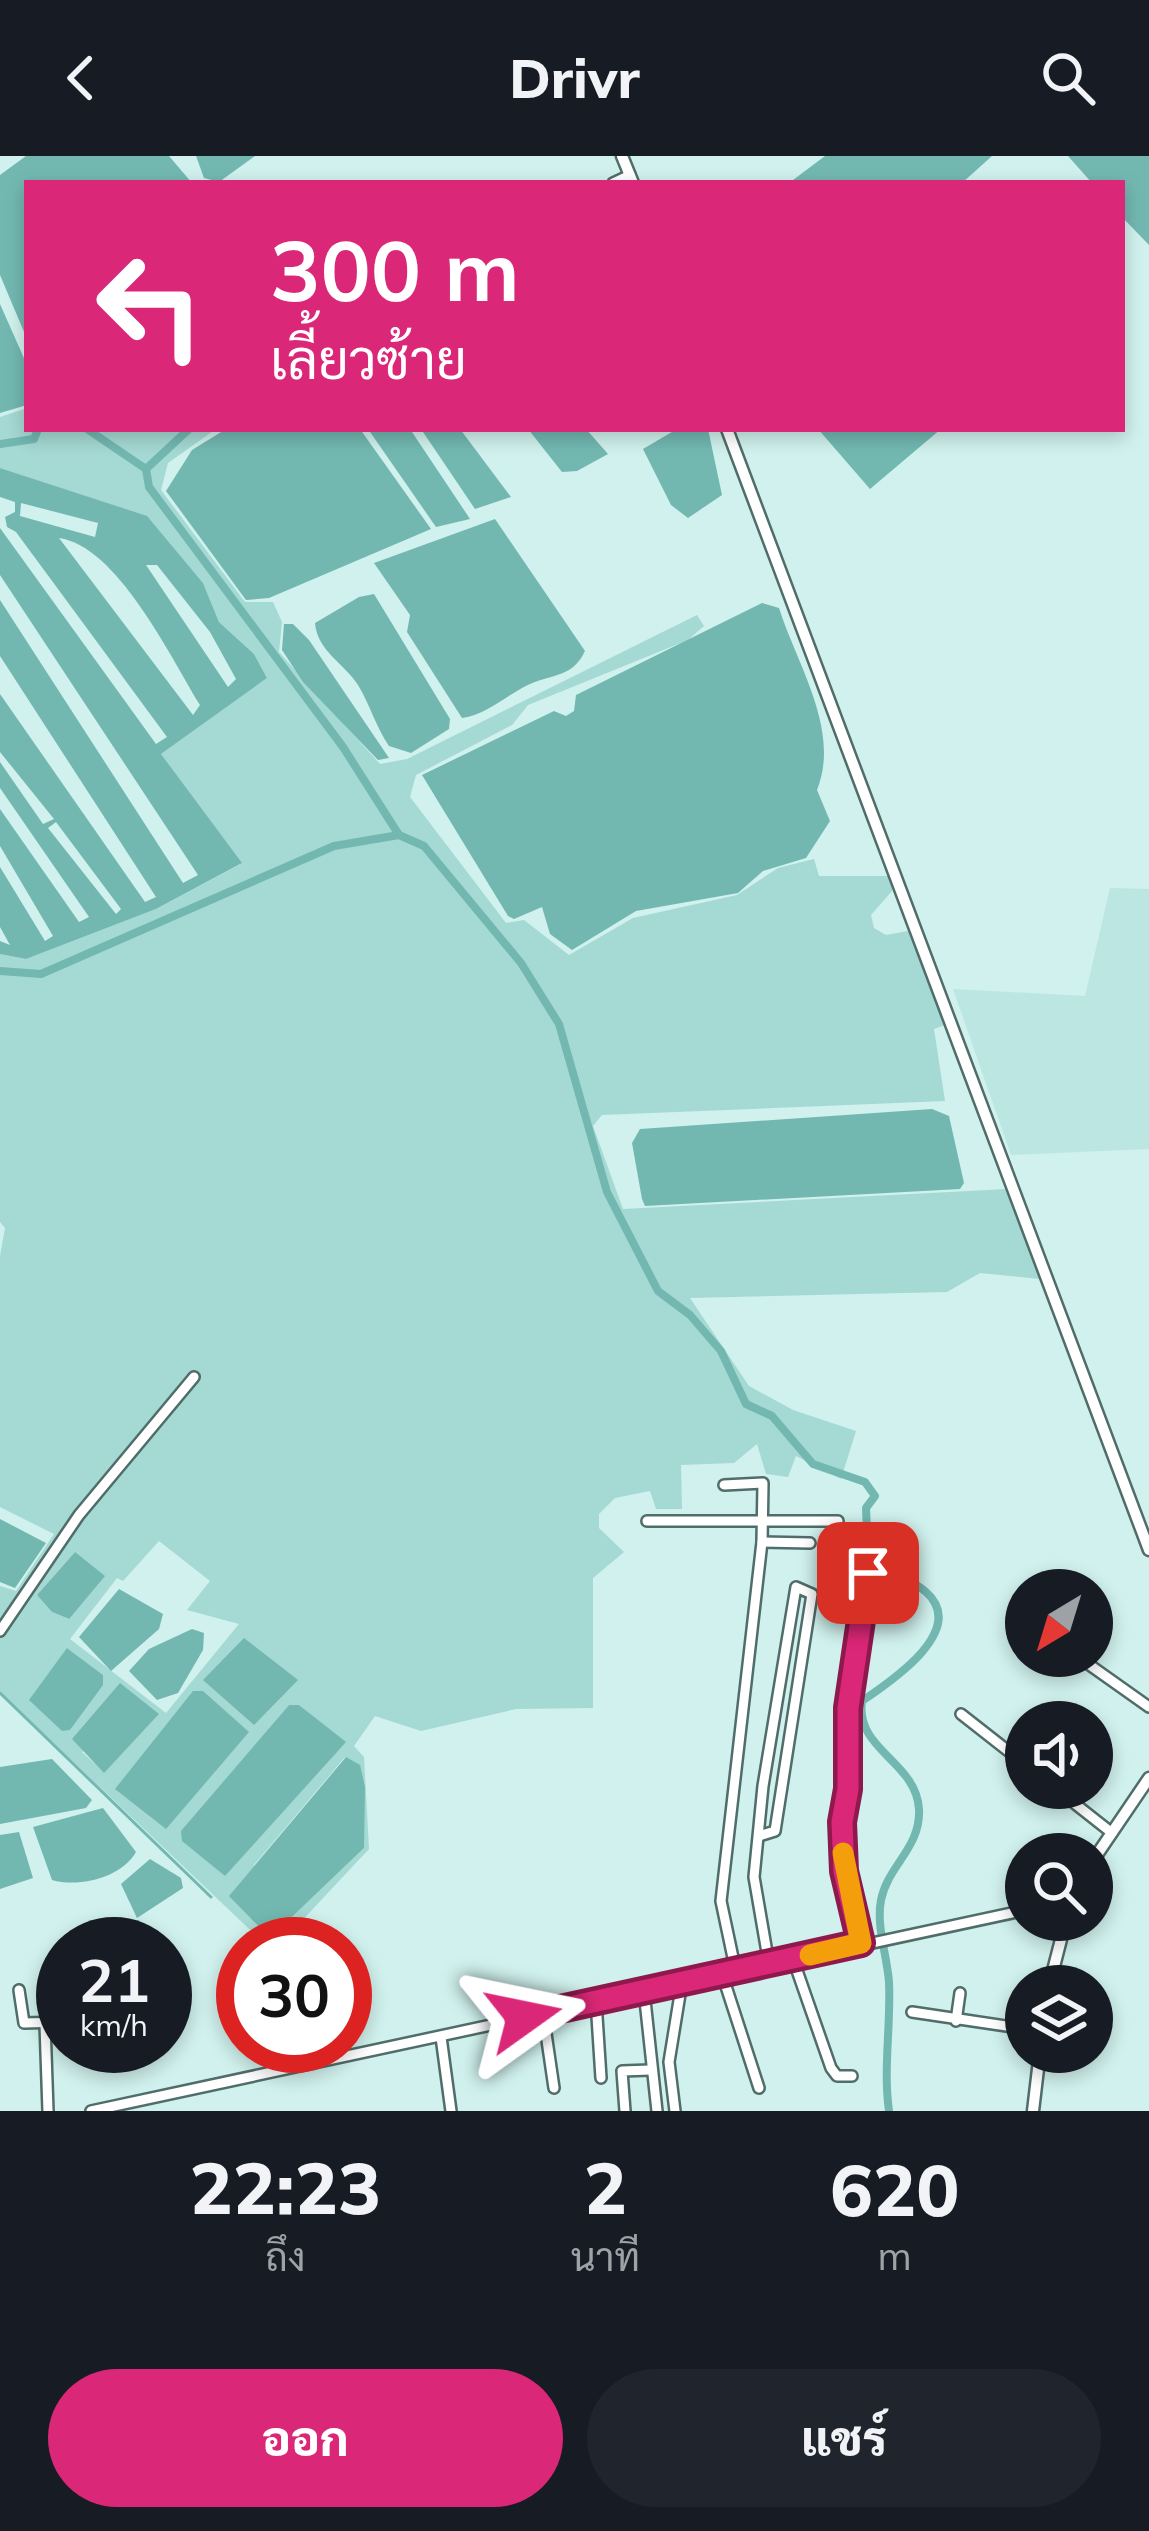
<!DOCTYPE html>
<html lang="th">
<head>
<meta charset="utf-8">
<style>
  body { margin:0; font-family:Mulish,Sarabun,sans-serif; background:#20242c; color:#f1f3f6; height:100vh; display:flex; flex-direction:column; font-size:45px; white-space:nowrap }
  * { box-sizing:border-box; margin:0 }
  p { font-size:39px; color:#9ea1a6 }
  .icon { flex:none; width:66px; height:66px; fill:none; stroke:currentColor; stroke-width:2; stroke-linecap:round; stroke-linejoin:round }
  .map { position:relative; height:1955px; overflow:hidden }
  .side { display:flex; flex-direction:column; background:#171b24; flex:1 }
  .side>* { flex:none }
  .banner { position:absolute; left:24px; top:24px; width:1101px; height:252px; border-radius:0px; box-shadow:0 6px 18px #0003; background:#db2777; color:#fff; overflow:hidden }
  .needle { width:78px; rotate:218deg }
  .tools { position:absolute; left:1005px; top:1413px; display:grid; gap:24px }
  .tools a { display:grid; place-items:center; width:108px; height:108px; border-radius:50%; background:#171b24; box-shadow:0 6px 18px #0003; font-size:60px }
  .speed { position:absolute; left:36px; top:1761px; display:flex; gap:24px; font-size:60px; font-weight:700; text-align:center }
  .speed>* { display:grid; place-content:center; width:156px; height:156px; border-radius:50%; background:#171b24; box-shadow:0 6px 18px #0003; line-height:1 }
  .speed small { font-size:30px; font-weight:400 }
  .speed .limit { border:18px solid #d22; background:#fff; color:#111 }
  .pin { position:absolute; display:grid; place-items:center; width:102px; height:102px; color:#fff; margin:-51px; border-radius:24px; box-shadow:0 6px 18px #0006 }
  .me { position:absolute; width:132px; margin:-66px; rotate:78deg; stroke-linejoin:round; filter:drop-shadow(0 0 9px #0008) }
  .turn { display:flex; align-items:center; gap:42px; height:252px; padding:0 48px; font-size:54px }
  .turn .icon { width:156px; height:156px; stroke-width:2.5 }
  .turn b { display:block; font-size:84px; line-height:102px }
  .eta { display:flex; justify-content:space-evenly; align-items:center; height:204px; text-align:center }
  .eta b { font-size:72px; font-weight:800; line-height:84px }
  .button { display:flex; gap:24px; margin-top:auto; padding:24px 48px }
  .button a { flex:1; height:138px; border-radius:72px; background:#db2777; color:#fff; font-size:48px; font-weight:800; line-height:138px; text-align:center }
  .button a+a { background:#20242c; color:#f1f3f6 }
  header { display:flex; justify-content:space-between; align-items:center; height:156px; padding:0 48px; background:#171b24; font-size:54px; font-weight:800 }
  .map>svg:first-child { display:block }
  .built { fill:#bce6e2 }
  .green { fill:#a5d9d3; fill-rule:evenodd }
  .water { fill:#72b8b1; fill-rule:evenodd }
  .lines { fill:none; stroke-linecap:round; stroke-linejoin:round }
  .stream { stroke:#72b8b1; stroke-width:3 }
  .canal { stroke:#72b8b1; stroke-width:8 }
  .minor-casing { stroke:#506d6a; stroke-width:14 }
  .tertiary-casing { stroke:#506d6a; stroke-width:15 }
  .minor { stroke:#fff; stroke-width:9 }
  .tertiary { stroke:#fff; stroke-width:10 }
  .route-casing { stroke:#8e194d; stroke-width:30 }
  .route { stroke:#db2777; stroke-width:21 }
  .slow { stroke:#f59e0b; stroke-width:21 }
</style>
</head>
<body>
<header><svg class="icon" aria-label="back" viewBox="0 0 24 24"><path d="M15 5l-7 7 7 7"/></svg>Drivr<svg class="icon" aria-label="search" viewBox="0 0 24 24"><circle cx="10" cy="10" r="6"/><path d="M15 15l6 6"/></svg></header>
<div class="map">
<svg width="1149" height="1955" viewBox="0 0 1149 1955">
  <rect width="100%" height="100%" fill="#d0f1ed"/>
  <path class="built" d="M1110,732L1149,733V993L1011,999L953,833L1085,840Z"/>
  <path class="green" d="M27,252V273H216L168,307L161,334L245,446H273L282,466L279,496L380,608L407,603L697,459L704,470L688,484L528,549L512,569L416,619L410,641L506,767L524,764L569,799L633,762L737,739L778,712L814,703L819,720H892V735L871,759L874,772L886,779L908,775L948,868L934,873L945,945L602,959L593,970L623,1053L1007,1033L1040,1123L980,1117L947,1136L690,1142L749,1230L793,1254L856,1275L841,1323L796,1300L788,1321L766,1318L757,1288L734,1307L681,1309L682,1353H656L650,1335L615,1342L599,1358V1372L624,1396L593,1422V1552L516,1553L421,1575L375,1560L354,1590L364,1601L369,1693L280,1788H265L0,1536V1430L16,1435L54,1378L0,1351V1100L5,1072L0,1066V798L26,803L156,753L241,708L161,598L267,522L254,498L219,466L203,427L147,361L0,312V261ZM159,1385L210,1425L187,1454L239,1468L166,1557L70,1483L117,1422L123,1425ZM75,1396L68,1463L52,1456L37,1439ZM67,1492L103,1519L102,1529L70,1574ZM289,1549H299L345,1587L182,1675ZM159,1558L104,1616L82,1596ZM345,1601L364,1692L270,1782L254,1709Z"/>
  <g class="water">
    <path d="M26,0H169L192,27H27V183L0,119V19Z"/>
    <path d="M196,0H255L219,26L204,22Z"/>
    <path d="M825,0H992L962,27H789Z"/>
    <path d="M1068,0H1149V89L1122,61V27H1092Z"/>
    <path d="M0,148L27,209V249L0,257Z"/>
    <path d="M226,273H360L431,373L269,442L246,444L166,335L192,294Z"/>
    <path d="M368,273H410L470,363L436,371Z"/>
    <path d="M421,273H460L511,341L475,353Z"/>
    <path d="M528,273H586L608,298L577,315L562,316Z"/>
    <path d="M677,273H708L722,339L688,362L671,349L643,293Z"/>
    <path d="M818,273H941L870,333Z"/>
    <path d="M0,312L147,360L203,427L219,466L254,498L267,522L161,598L242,707L156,753L26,803L0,798V785L10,789L0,771V711L45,785L53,780L0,690V653L79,766L89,761L0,632V606L43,668L54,663L0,596V538L145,746L156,741L0,500V444L183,727L198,719L0,419V372L156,588L167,581L16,376L7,371L5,361L15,356V346L0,341ZM21,347L98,367L95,381L20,360ZM59,382C117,390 170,500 200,549L193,559ZM157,409L210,476L236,523L228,531L146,409ZM56,666L121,753L116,758L48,672Z"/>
    <path d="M495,363L585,495C573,521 553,518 530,528C506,539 488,558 462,562L407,476L410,459L374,407Z"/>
    <path d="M374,438L450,563L449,573L411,597L389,590C376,571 370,549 358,529C345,508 317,495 315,467L359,441Z"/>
    <path d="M762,447L779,452C797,509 841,574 817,634L830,665L806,702L763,715L738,737L636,755L572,794L550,778L542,751L514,763L508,760L422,619L554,555L566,560L574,555L576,539Z"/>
    <path d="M284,468H293L309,484L389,602L378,604L303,526L282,494Z"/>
    <path d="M932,953L949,960L964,1027L960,1033L645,1050L642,1043L632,987L640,973Z"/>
    <path d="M0,1363L46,1387L15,1432L0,1426Z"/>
    <path d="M75,1396L105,1420L69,1463L52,1456L37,1439Z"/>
    <path d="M119,1433L163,1458L159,1473L111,1515L79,1481Z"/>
    <path d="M192,1473L204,1477L203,1494L178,1537L157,1544L129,1515L149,1493Z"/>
    <path d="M244,1482L298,1524L254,1569L203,1524Z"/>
    <path d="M67,1492L103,1519V1529L70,1574L62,1575L29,1544Z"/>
    <path d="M120,1527L159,1558L104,1617L72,1583Z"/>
    <path d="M193,1535H203L249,1576L166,1673L115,1633Z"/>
    <path d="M289,1549H299L346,1586L225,1720L182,1685L181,1675Z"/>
    <path d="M346,1601L360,1609L365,1631L364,1692L270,1782L229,1740Z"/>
    <path d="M52,1603L92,1644L86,1652L0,1668V1611Z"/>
    <path d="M103,1652L136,1696C122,1721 80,1732 52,1724L33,1671Z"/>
    <path d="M19,1676L33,1722L0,1733V1679Z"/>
    <path d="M150,1703L181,1722L183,1732L137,1762L121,1728Z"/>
  </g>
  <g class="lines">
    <path class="stream" d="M0,1537L211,1741"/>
    <g class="canal">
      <path d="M87,273L146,313"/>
      <path d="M189,273L146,313L149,331L343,591L399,679"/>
      <path d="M0,288L34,283L38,273"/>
      <path d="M0,815L41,818L334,690L399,679L424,690L521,807L559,868L607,1036L658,1135L690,1159L721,1195L746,1248L772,1260L813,1308L865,1326L875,1340L866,1352L868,1399C885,1412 910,1422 926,1436C969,1474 890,1526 862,1545C855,1594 916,1605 919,1653C921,1692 888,1709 881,1744C876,1770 887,1799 889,1826C891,1869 883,1913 889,1955"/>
    </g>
    <g class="minor-casing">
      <g id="minor">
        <path d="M613,27L630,19"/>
        <path d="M724,1329L763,1327L762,1386L721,1745L736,1816"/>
        <path d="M647,1365H838"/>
        <path d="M762,1386L810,1387"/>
        <path d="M0,1475L79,1359L194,1221"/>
        <path d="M1084,1505L1149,1551"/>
        <path d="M961,1558L1026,1609"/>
        <path d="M1055,1632L1112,1677"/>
        <path d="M759,1680L775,1675L812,1438L796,1431L763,1630L754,1721L769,1808"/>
        <path d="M861,1787L845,1715L842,1667L848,1633V1552L868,1417"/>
        <path d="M793,1803L831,1912L837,1920H852"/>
        <path d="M722,1818L759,1932"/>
        <path d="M19,1834L24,1867L63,1866"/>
        <path d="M644,1835L657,1955"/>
        <path d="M596,1845L601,1922"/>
        <path d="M912,1856L1026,1873"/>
        <path d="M543,1857L554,1932"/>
        <path d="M956,1865L960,1837"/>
        <path d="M45,1868L48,1955"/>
        <path d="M441,1881L451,1955"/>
        <path d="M91,1955L1026,1754"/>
        <path d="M625,1955L622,1915L650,1914"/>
        <path d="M675,1955L669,1906L682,1826"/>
      </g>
    </g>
    <g class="tertiary-casing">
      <g id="tertiary">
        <path d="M622,0L633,27"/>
        <path d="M727,273L1149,1394"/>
        <path d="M1092,1706L1149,1622"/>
        <path d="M1049,1830L1066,1764"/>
        <path d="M1033,1955L1040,1896"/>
      </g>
    </g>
    <use href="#minor" class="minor"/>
    <use href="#tertiary" class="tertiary"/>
  </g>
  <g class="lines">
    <g class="route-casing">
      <path id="route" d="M524,1861L861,1787L844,1715L842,1666L848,1633V1552L868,1417"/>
    </g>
    <use href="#route" class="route"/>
    <path class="slow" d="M810,1799L861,1787L843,1697"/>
  </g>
</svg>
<div class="tools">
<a><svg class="needle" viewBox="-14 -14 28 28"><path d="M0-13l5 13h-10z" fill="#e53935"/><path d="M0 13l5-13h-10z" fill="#9ea1a6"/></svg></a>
<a><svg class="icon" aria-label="sound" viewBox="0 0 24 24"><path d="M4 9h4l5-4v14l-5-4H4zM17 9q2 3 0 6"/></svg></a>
<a><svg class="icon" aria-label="search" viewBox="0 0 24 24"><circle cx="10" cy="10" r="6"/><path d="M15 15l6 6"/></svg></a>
<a><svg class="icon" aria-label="layers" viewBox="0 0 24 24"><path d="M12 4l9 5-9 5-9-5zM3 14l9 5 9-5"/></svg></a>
</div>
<div class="speed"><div>21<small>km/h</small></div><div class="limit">30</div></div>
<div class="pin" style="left:868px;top:1417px;background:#d93025"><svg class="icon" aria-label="arrive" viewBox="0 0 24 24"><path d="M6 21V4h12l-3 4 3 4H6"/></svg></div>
<svg class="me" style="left:524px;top:1861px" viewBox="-20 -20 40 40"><path d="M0-17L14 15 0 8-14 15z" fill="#db2777" stroke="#fff" stroke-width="4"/></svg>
<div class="banner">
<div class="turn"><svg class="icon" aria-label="left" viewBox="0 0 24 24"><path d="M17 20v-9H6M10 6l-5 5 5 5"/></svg><div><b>300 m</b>เลี้ยวซ้าย</div></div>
</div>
</div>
<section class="side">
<div class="eta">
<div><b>22:23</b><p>ถึง</p></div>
<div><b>2</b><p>นาที</p></div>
<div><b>620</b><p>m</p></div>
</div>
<div class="button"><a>ออก</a><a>แชร์</a></div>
</section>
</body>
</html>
